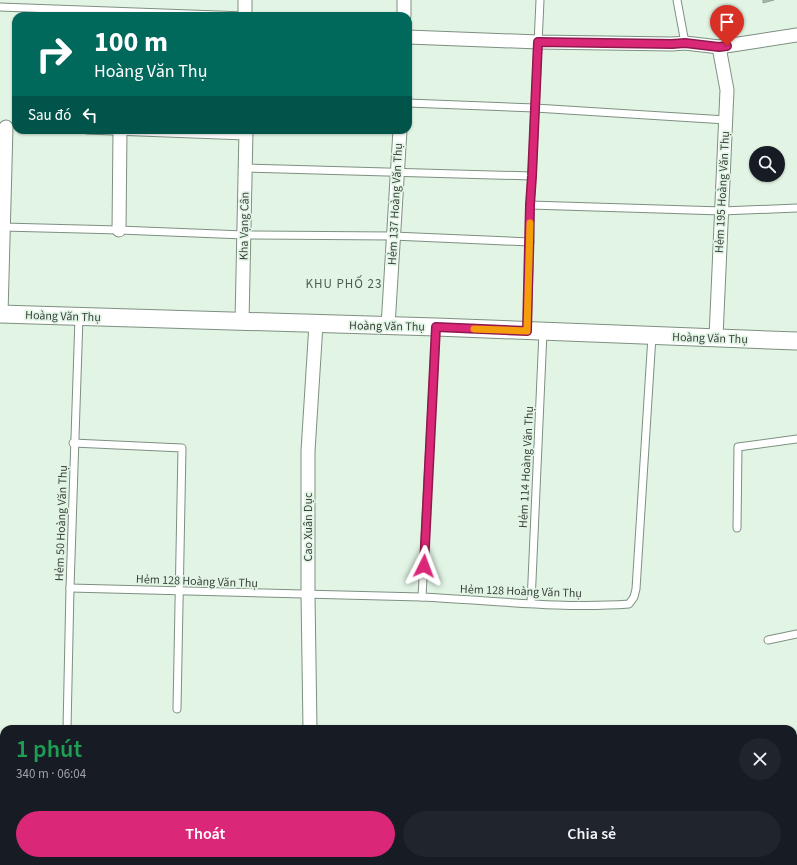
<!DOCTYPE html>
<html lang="vi">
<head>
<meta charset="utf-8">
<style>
  body { margin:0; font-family:"Source Sans 3",sans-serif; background:#20242c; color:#f1f3f6; height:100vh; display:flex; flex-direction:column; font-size:15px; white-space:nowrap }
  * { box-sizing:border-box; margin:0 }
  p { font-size:13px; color:#9ea1a6 }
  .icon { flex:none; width:22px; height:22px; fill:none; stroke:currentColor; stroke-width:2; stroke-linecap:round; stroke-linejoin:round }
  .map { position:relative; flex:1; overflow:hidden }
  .drawer { position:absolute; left:0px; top:725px; width:797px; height:140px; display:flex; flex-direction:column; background:#171b24; border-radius:12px 12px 0 0; box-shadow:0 1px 3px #0004 }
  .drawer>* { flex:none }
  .hud { position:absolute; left:12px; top:12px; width:400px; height:122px; border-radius:12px; box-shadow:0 1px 3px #0004; background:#00695c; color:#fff; overflow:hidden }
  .tools { position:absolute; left:749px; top:146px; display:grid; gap:8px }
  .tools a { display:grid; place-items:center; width:36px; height:36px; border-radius:50%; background:#171b24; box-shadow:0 1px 3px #0004; font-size:20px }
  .pin { position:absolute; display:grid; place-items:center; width:34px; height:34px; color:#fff; margin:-41px -17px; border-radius:50% 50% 50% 0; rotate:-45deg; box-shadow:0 0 4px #0007 }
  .pin .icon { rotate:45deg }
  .me { position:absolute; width:44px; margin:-22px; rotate:3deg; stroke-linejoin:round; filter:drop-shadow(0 0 3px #0008) }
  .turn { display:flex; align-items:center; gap:14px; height:84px; padding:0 16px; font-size:18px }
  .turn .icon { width:52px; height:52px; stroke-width:2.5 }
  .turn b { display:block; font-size:28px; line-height:34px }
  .then { display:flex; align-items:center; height:38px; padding:0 16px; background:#0003; gap:8px; font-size:15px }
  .round { display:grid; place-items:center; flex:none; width:42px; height:42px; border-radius:21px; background:#20242c }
  .summary { display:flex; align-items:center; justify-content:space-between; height:68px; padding:0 16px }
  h1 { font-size:24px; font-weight:600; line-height:30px; color:#1e9e55 }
  .primary-button { display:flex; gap:8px; margin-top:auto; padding:8px 16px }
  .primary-button a { flex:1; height:46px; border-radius:24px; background:#db2777; color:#fff; font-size:16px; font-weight:600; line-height:46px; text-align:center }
  .primary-button a+a { background:#20242c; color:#f1f3f6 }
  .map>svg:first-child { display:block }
  .building { fill:#abbdae; stroke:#94a697 }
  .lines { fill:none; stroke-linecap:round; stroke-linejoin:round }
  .service-casing { stroke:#7e8f81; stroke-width:9 }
  .minor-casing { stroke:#7e8f81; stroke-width:15 }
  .tertiary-casing { stroke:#7e8f81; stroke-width:19 }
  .secondary-casing { stroke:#7e8f81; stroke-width:21 }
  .service { stroke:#fff; stroke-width:7 }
  .minor { stroke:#fff; stroke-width:13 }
  .tertiary { stroke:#fff; stroke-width:17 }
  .secondary { stroke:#fff; stroke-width:19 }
  .route-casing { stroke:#8e194d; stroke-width:10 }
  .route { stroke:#db2777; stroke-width:7 }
  .slow { stroke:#f59e0b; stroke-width:7 }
  .labels { text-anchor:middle; stroke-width:3.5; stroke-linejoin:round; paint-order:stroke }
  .street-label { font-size:12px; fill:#383f39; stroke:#e2f5e5 }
  .neighbourhood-label { font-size:13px; letter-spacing:1px; fill:#4d5d4f; stroke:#e2f5e5 }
</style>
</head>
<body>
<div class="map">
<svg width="797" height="865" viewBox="0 0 797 865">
  <rect width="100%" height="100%" fill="#e2f5e5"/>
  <path class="building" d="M763,0H774L763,3Z"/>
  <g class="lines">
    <g class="service-casing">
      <g id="service">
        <path d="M677,0L685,43"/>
        <path d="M0,7L245,16"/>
        <path d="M408,103L535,108L726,120"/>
        <path d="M87,130L246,136"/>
        <path d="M246,168L532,176"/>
        <path d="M530,205L722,211L797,208"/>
        <path d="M3,227L119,230L244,235L393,236L530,242"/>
        <path d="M527,331L530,242V205L532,176L540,0"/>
        <path d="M73,443L182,448L177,709"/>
        <path d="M737,528L738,447L797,439"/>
        <path d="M70,588C187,591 304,594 421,597C490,600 560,609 629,604L634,597L636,589L652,336"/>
        <path d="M422,597L436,327"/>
        <path d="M531,603L543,332"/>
        <path d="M768,640L797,634"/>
        <path d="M67,729L70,588L79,317"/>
        <path d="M502,861L503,865"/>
        <path d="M749,861V865"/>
      </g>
    </g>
    <g class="minor-casing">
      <g id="minor">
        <path d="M245,16V0"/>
        <path d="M404,16V0"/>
        <path d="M408,37L538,42L672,44L685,43L719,47L797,35"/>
        <path d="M119,230L120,131"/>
        <path d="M1,314L6,127"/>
        <path d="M242,322L246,130"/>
        <path d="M388,326L400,130"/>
        <path d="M716,337L727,90L719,47"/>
        <path d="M310,729L308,595V451L316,324"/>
        <path d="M607,861L608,865"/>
      </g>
    </g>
    <g class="tertiary-casing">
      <path id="tertiary" d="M0,314L436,327L797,341"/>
    </g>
    <g class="secondary-casing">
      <g id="secondary">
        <path d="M793,752L797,751"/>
        <path d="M276,865L294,861"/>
      </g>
    </g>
    <use href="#service" class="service"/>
    <use href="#minor" class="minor"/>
    <use href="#tertiary" class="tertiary"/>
    <use href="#secondary" class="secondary"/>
  </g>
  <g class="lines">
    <g class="route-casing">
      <path id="route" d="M424,566L436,327L527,331L530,205L532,176L538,42L672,44L685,43L719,47L727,46"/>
    </g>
    <use href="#route" class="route"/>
    <path class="slow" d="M474,329L527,331L530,223"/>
  </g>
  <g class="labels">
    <g class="street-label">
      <text transform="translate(722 192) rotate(-87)" y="4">Hẻm 195 Hoàng Văn Thụ</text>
      <text transform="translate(395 204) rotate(-87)" y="4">Hẻm 137 Hoàng Văn Thụ</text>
      <text transform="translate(244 226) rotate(-89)" y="4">Kha Vạng Cân</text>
      <text transform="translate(63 316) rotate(2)" y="4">Hoàng Văn Thụ</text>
      <text transform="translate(387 326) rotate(1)" y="4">Hoàng Văn Thụ</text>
      <text transform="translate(710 338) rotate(2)" y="4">Hoàng Văn Thụ</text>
      <text transform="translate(526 467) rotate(-87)" y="4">Hẻm 114 Hoàng Văn Thụ</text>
      <text transform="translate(61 523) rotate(-88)" y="4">Hẻm 50 Hoàng Văn Thụ</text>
      <text transform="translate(308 527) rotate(-90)" y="4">Cao Xuân Dục</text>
      <text transform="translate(197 581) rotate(2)" y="4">Hẻm 128 Hoàng Văn Thụ</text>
      <text transform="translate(521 591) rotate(2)" y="4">Hẻm 128 Hoàng Văn Thụ</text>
    </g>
    <g class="neighbourhood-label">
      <text x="344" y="288">KHU PHỐ 23</text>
    </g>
  </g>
</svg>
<div class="tools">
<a><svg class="icon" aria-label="search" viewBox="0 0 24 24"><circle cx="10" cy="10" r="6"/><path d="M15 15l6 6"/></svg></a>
</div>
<div class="pin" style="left:727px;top:46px;background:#d93025"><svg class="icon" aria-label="arrive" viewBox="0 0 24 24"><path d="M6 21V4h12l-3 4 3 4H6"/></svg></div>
<svg class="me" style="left:424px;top:566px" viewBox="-20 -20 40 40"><path d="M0-17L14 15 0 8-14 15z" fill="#db2777" stroke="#fff" stroke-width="4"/></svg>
<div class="hud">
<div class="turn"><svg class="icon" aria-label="right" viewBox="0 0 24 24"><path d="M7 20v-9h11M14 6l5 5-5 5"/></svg><div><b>100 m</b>Hoàng Văn Thụ</div></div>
<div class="then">Sau đó<svg class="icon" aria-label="left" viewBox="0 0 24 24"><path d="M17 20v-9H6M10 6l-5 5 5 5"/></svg></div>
</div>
<section class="drawer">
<div class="summary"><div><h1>1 phút</h1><p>340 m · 06:04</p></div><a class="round"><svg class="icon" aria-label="close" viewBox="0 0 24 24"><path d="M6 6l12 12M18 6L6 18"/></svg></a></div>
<div class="primary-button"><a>Thoát</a><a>Chia sẻ</a></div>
</section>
</div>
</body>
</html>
